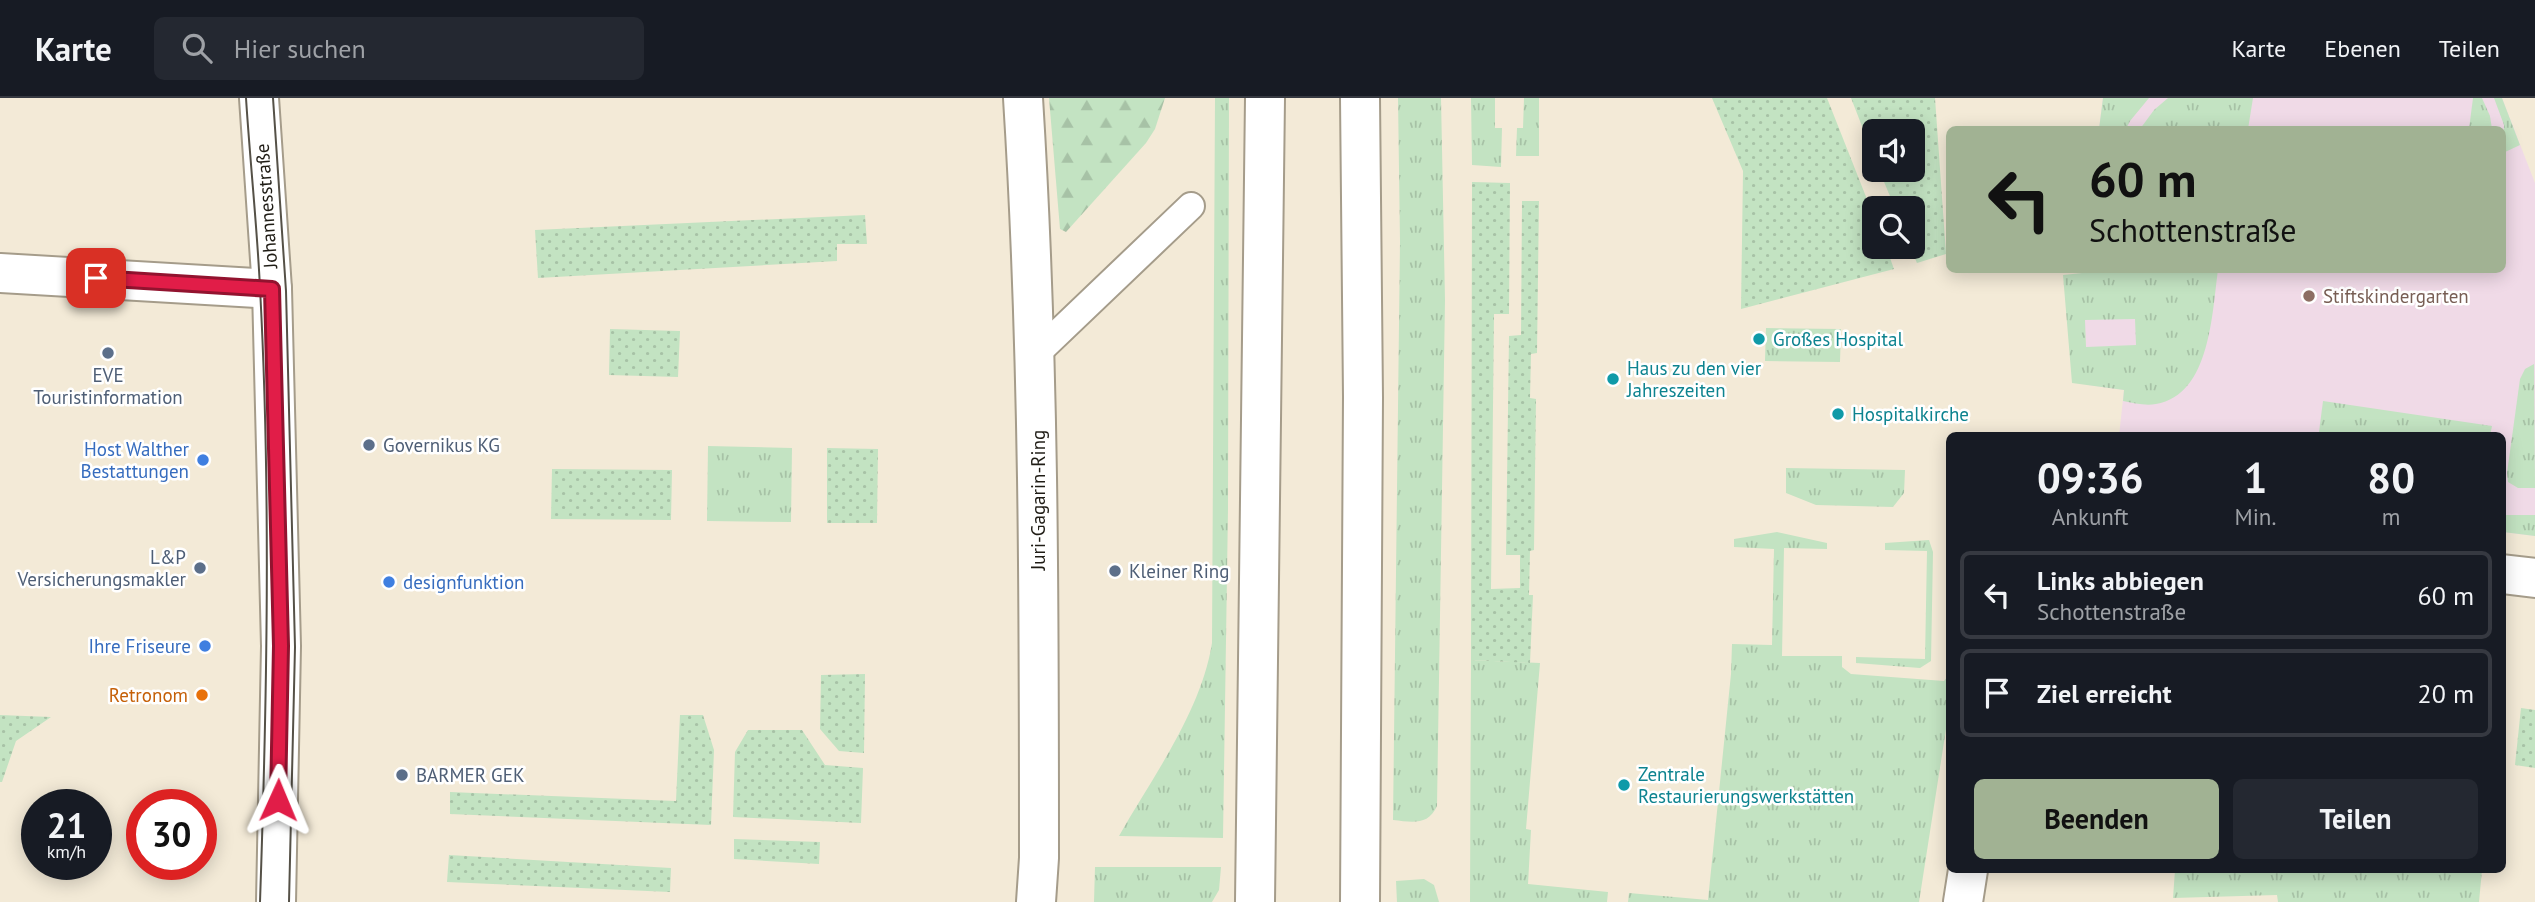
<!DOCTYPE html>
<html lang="de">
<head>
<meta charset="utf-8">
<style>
  body { margin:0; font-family:"PT Sans",sans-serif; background:#242831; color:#f1f3f6; height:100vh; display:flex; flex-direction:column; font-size:26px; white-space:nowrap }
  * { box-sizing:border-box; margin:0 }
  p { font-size:23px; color:#9ea1a6 }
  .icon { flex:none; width:38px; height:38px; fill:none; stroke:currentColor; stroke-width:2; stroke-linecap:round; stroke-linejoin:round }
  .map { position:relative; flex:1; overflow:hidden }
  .details { position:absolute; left:1946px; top:334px; width:560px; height:441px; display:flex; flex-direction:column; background:#171b24; border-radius:10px; box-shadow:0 4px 18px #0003 }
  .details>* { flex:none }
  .top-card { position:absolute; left:1946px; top:28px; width:560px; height:147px; border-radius:10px; box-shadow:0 4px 18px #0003; background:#a1b293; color:#111; overflow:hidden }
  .buttons { position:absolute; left:1862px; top:21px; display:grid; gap:14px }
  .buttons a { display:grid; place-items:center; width:63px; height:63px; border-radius:10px; background:#171b24; box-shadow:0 4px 18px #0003; font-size:35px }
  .speed { position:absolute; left:21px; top:691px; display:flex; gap:14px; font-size:35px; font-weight:700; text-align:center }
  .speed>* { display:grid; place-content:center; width:91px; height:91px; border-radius:50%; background:#171b24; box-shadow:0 4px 18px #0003; line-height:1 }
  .speed small { font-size:18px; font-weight:400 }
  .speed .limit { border:10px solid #d22; background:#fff; color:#111 }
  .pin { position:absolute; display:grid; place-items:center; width:60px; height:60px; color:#fff; margin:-30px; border-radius:14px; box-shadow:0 4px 10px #0006 }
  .me { position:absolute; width:77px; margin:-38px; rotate:1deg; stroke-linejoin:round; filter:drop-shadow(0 0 5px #0008) }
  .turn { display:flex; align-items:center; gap:24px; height:147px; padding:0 28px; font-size:32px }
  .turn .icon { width:91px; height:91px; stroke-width:2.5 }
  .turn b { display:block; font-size:49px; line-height:60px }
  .eta { display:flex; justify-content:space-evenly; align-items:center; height:119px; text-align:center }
  .eta b { font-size:42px; font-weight:800; line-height:49px }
  .primary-button { display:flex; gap:14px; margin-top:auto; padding:14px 28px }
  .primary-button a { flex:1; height:80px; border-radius:10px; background:#a1b293; color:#111; font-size:28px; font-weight:800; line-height:80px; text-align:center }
  .primary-button a+a { background:#242831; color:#f1f3f6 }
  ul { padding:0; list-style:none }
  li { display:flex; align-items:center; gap:21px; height:88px; margin:0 14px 10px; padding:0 14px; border:4px solid #363941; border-radius:10px }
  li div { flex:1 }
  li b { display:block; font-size:26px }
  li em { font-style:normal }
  header { display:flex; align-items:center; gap:42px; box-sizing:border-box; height:98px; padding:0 35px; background:#171b24; border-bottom:2px solid #363941 }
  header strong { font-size:33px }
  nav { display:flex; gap:38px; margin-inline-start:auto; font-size:24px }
  .search { width:490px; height:63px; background:#242831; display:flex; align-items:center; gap:18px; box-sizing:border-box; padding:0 24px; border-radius:10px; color:#9ea1a6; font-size:26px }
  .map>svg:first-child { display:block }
  .education { fill:#f0dae7 }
  .grass { fill:url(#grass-tufts); fill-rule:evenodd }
  .forest { fill:url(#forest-firs) }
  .garden { fill:url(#garden-dots) }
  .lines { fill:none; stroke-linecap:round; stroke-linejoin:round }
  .service-casing { stroke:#a59c8a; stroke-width:30 }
  .minor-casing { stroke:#a59c8a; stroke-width:42 }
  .tertiary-casing { stroke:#a59c8a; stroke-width:42 }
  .service { stroke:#fff; stroke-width:26 }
  .minor { stroke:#fff; stroke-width:38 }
  .tertiary { stroke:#fff; stroke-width:38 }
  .tram { stroke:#555147; stroke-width:2 }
  .route-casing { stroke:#92132f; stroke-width:18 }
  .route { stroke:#e11d48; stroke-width:12 }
  .education-dot { fill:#8d6e63; stroke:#fff; stroke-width:2.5 }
  .culture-dot { fill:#0f9aa8; stroke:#fff; stroke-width:2.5 }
  .service-dot { fill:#5c6f8a; stroke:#fff; stroke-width:2.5 }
  .shop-dot { fill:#3f7fe0; stroke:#fff; stroke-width:2.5 }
  .food-dot { fill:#e8710a; stroke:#fff; stroke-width:2.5 }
  .labels { text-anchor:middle; stroke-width:5; stroke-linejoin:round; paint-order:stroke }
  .street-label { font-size:19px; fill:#1f1c15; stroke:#fff }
  .education-label { font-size:19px; fill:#785e54; stroke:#fff; text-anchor:start }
  .culture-label { font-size:19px; fill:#0d838f; stroke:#fff; text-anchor:start }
  .service-label { font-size:19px; fill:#4e5e75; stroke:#fff; text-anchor:start }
  .shop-label { font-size:19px; fill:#366cbe; stroke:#fff; text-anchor:end }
  .food-label { font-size:19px; fill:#c56008; stroke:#fff; text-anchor:end }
</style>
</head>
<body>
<header>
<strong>Karte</strong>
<div class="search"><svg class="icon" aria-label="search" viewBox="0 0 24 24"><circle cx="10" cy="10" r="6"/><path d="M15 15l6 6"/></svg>Hier suchen</div>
<nav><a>Karte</a><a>Ebenen</a><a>Teilen</a></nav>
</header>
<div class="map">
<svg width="2535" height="804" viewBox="0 0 2535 804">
  <defs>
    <pattern id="grass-tufts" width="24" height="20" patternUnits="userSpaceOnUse" patternTransform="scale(1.75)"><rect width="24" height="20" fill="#c3e3c2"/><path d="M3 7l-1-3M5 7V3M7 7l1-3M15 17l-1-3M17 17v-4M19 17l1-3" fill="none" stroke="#a7c2a6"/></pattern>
    <pattern id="forest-firs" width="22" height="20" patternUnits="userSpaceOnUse" patternTransform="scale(1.75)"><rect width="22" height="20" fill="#c3e3c2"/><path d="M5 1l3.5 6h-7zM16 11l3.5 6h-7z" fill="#a7c2a6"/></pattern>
    <pattern id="garden-dots" width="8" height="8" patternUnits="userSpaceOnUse" patternTransform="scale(1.75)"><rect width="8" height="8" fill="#c3e3c2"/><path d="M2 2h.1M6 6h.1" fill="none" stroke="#a7c2a6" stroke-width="1.8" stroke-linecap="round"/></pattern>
  </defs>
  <rect width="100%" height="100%" fill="#f3ead7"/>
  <path class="education" d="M2103,0H2502L2535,85V438L2503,434L2502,338H2119L2124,292L2088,287L2082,172H2502V32L2099,31Z"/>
  <g class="grass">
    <path d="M1215,0H1229L1228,411L1223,740L1119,738C1153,678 1201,614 1212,545Z"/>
    <path d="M1398,0H1441L1445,202L1437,708C1428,728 1412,724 1393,722L1400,144Z"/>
    <path d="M1471,0H1495V30H1502L1501,69L1472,67Z"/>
    <path d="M1524,0H1539V58H1516L1517,30H1523Z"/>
    <path d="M2103,0H2149L2130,23L2126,31H2099Z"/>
    <path d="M2168,0H2253L2248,31H2140L2154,12Z"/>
    <path d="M2473,0H2482L2490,18L2492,31H2469Z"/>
    <path d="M2494,0H2502L2520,47L2503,55L2504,27Z"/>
    <path d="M2082,172L2189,175L2194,172H2218C2212,213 2211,297 2156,306C2145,308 2134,305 2123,303L2124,292L2072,285L2063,177L2082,175ZM2135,221L2136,247L2086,249L2085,222Z"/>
    <path d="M1766,230L1841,231L1840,264L1765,263Z"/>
    <path d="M2534,266L2535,390H2518L2508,384L2507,375L2520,281L2525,271Z"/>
    <path d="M2323,303L2492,328L2490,338H2344L2319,334Z"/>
    <path d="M708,348L792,350L791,424L707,423Z"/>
    <path d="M1786,370L1905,372L1904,395L1893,409L1816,407L1786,395Z"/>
    <path d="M2503,417H2535V438L2503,434Z"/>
    <path d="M1777,434L1827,445V451L1784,450L1782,558H1842V569L1851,576L1944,583L1949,577V612L1919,804H1628L1629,795L1708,802L1731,576L1732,546L1772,547L1774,451L1734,449V441Z"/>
    <path d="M1929,442L1933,454L1931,563L1920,570L1856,565V559L1925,561L1927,453L1885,452V445Z"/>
    <path d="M1471,562L1540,565L1526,731L1531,732L1528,786L1608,794L1607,804H1470Z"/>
    <path d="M1095,769H1221L1219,792L1212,804H1094Z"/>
    <path d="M2175,772H2482L2479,804H2278L2277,797L2173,800Z"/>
    <path d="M1424,781L1434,787L1439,804H1397L1396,783Z"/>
  </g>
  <path class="forest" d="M1049,0H1165L1155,31L1146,45L1066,134L1060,131Z"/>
  <g class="garden">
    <path d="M1712,0H1827L1874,119V149H1886L1894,171L1741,211L1743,73Z"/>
    <path d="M1851,0H1935L1946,156L1917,165L1910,149H1913V110H1895L1879,72H1913V33H1874V59Z"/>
    <path d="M1472,84L1510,85L1509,216H1494L1491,491L1520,490V457H1506L1509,238L1521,237L1522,103H1539L1537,255L1531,256L1530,300L1536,301L1534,452L1530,453L1529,497H1533L1530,565L1471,562Z"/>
    <path d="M865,117L867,146H837V163L538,180L535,132Z"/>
    <path d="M610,231L680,233L678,279L609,277Z"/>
    <path d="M827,350L878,351L877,425H827Z"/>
    <path d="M552,371L672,372L671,422L551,421Z"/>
    <path d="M865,576L864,655L839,653L820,631L821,577Z"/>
    <path d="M2521,610L2535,612V670L2515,667Z"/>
    <path d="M0,617L51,619L16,643L2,684H0Z"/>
    <path d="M680,617H703L714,652L711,727L450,716V694L676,703Z"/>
    <path d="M748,632H802L825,667L863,670L861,725L733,719L735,654Z"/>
    <path d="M734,741L820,744L819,766L734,761Z"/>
    <path d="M449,757L671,770L670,794L447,784Z"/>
  </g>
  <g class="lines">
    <g class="service-casing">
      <path id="service" d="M1036,256L1191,108"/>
    </g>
    <g class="minor-casing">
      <g id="minor">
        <path d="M259,0L272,191L281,548L276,804"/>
        <path d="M1023,0C1039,253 1039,506 1039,760L1036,804"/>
        <path d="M0,175L272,191"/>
        <path d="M2502,476L2535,480"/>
        <path d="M1963,804L1968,772"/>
      </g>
    </g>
    <g class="tertiary-casing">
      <g id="tertiary">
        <path d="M1255,804L1265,0"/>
        <path d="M1360,804L1363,299L1360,0"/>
      </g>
    </g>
    <use href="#service" class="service"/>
    <use href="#minor" class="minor"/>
    <use href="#tertiary" class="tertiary"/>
    <g class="tram">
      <path d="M246,0C250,63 257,127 260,190C271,394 267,600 260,804"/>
      <path d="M273,0L286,193L295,549L289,804"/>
    </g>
  </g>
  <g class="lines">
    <g class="route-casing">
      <path id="route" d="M96,180L272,191L281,548L278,702"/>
    </g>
    <use href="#route" class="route"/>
  </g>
  <circle class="education-dot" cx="2309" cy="198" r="7"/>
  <g class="culture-dot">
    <circle cx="1759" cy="241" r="7"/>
    <circle cx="1613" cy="281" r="7"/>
    <circle cx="1838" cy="316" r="7"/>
    <circle cx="1624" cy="687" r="7"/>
  </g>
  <g class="service-dot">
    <circle cx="108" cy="255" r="7"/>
    <circle cx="369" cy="347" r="7"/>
    <circle cx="200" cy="470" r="7"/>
    <circle cx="1115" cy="473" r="7"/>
    <circle cx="402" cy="677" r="7"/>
  </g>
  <g class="shop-dot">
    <circle cx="203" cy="362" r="7"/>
    <circle cx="389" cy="484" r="7"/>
    <circle cx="205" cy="548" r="7"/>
  </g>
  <circle class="food-dot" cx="202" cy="597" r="7"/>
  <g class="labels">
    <g class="street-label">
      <text transform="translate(266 108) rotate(-94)" y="7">Johannesstraße</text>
      <text transform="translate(1038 402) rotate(-90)" y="7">Juri-Gagarin-Ring</text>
    </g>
    <g class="education-label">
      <text x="2323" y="205">Stiftskindergarten</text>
    </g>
    <g class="culture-label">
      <text x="1773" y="248">Großes Hospital</text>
      <text x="1627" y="277">Haus zu den vier<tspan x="1627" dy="22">Jahreszeiten</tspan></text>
      <text x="1852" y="323">Hospitalkirche</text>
      <text x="1638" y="683">Zentrale<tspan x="1638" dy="22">Restaurierungswerkstätten</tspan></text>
    </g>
    <g class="service-label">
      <text x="108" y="284" text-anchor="middle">EVE<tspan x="108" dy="22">Touristinformation</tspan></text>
      <text x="383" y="354">Governikus KG</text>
      <text x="186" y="466" text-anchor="end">L&amp;P<tspan x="186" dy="22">Versicherungsmakler</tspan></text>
      <text x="1129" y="480">Kleiner Ring</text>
      <text x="416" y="684">BARMER GEK</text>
    </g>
    <g class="shop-label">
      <text x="189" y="358">Host Walther<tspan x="189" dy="22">Bestattungen</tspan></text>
      <text x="403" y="491" text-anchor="start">designfunktion</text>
      <text x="191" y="555">Ihre Friseure</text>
    </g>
    <g class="food-label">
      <text x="188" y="604">Retronom</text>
    </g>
  </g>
</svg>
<div class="buttons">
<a><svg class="icon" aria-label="sound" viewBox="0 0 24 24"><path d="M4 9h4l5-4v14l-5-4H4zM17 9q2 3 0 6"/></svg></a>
<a><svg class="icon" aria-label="search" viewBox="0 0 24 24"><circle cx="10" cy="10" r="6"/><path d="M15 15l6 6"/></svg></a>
</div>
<div class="speed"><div>21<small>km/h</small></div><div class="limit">30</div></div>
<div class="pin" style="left:96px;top:180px;background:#d93025"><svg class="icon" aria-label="arrive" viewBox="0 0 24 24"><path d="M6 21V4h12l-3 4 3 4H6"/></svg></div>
<svg class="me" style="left:278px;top:702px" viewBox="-20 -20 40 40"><path d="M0-17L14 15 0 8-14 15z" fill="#e11d48" stroke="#fff" stroke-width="4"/></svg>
<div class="top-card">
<div class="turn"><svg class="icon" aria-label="left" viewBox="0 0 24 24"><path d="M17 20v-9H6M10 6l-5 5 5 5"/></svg><div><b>60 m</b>Schottenstraße</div></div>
</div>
<section class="details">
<div class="eta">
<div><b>09:36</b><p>Ankunft</p></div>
<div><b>1</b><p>Min.</p></div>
<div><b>80</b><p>m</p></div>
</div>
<ul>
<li><svg class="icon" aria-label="left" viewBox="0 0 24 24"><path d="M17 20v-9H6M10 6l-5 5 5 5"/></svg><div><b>Links abbiegen</b><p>Schottenstraße</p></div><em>60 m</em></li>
<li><svg class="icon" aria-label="arrive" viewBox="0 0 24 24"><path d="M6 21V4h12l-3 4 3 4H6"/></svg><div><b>Ziel erreicht</b></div><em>20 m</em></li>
</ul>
<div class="primary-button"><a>Beenden</a><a>Teilen</a></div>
</section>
</div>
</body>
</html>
